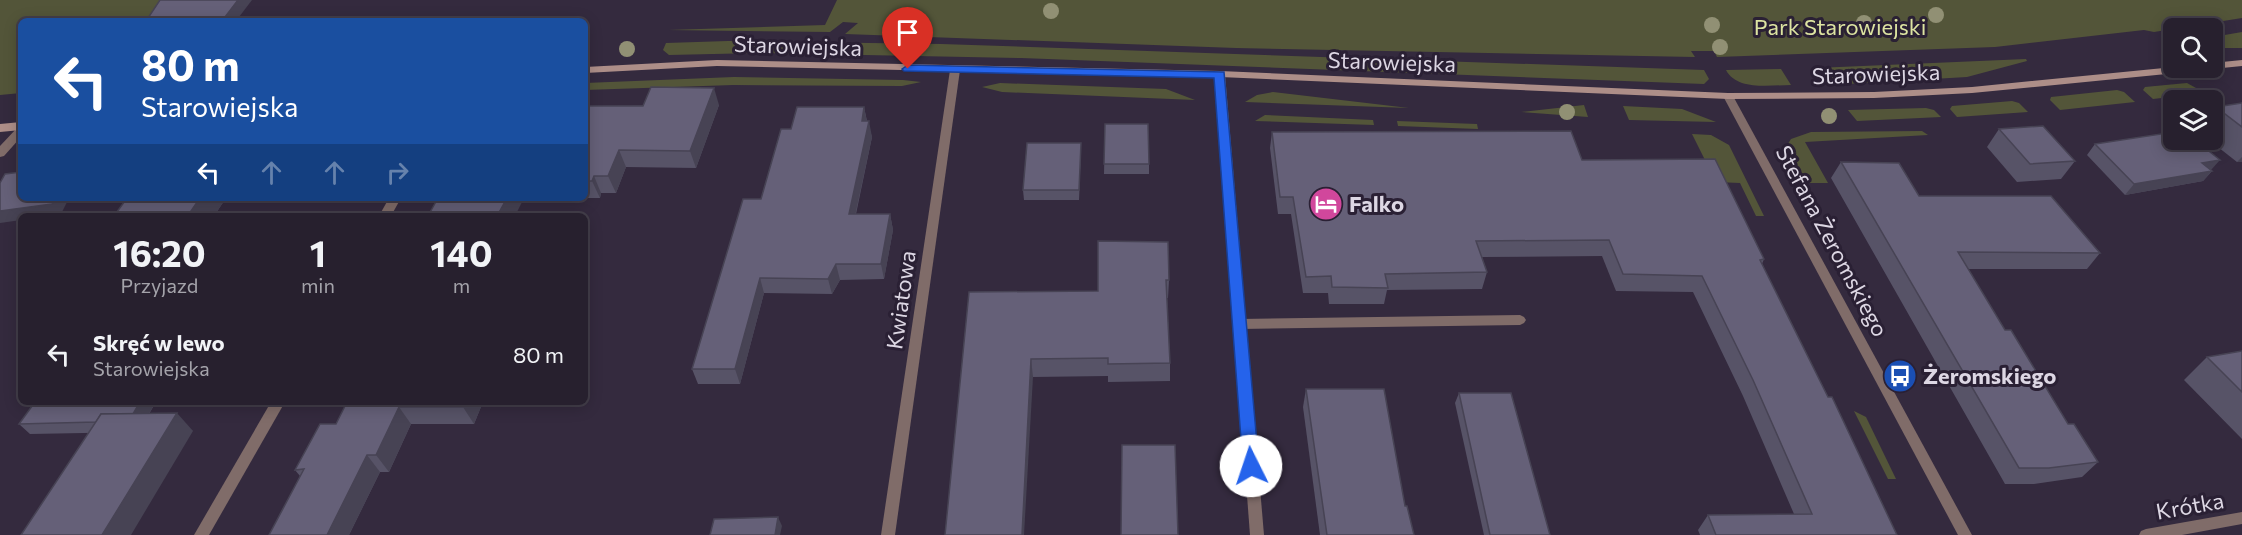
<!DOCTYPE html>
<html lang="pl">
<head>
<meta charset="utf-8">
<style>
  body { margin:0; font-family:Commissioner,sans-serif; background:#2f2836; color:#f1f3f6; height:100vh; display:flex; flex-direction:column; font-size:22px; white-space:nowrap }
  * { box-sizing:border-box; margin:0 }
  p { font-size:20px; color:#a4a3aa }
  .icon { flex:none; width:33px; height:33px; fill:none; stroke:currentColor; stroke-width:2; stroke-linecap:round; stroke-linejoin:round }
  .map { position:relative; flex:1; overflow:hidden }
  .panel { position:absolute; left:18px; top:213px; width:570px; height:192px; display:flex; flex-direction:column; background:#27202e; border-radius:9px; box-shadow:0 3px 15px #0003,0 0 0 2px #433e4a }
  .panel>* { flex:none }
  .banner { position:absolute; left:18px; top:18px; width:570px; height:183px; border-radius:9px; box-shadow:0 3px 15px #0003,0 0 0 2px #433e4a; background:#1a4fa0; color:#fff; overflow:hidden }
  .buttons { position:absolute; left:2163px; top:18px; display:grid; gap:12px }
  .buttons a { display:grid; place-items:center; width:60px; height:60px; border-radius:9px; background:#27202e; box-shadow:0 3px 15px #0003,0 0 0 2px #433e4a; font-size:30px }
  .pin { position:absolute; display:grid; place-items:center; width:51px; height:51px; color:#fff; margin:-62px -26px; border-radius:50% 50% 50% 0; rotate:-45deg; box-shadow:0 0 6px #0007 }
  .pin .icon { rotate:45deg }
  .me { position:absolute; width:66px; margin:-33px; rotate:356deg; stroke-linejoin:round; filter:drop-shadow(0 0 4px #0008) }
  .turn { display:flex; align-items:center; gap:21px; height:126px; padding:0 24px; font-size:27px }
  .turn .icon { width:78px; height:78px; stroke-width:2.5 }
  .turn b { display:block; font-size:42px; line-height:51px }
  .lanes { display:flex; align-items:center; height:57px; padding:0 24px; background:#0003; justify-content:center; gap:30px; direction:ltr }
  .lanes .off { opacity:.35 }
  .eta { display:flex; justify-content:space-evenly; align-items:center; height:102px; text-align:center }
  .eta b { font-size:36px; font-weight:700; line-height:42px }
  ul { padding:0; list-style:none }
  li { display:flex; align-items:center; gap:18px; height:78px; padding:0 24px }
  li div { flex:1 }
  li b { display:block; font-size:22px }
  li em { font-style:normal }
  .map>svg:first-child { display:block }
  .green { fill:#535539 }
  .lines { fill:none; stroke-linecap:round; stroke-linejoin:round }
  .service { fill:#806c69; fill-rule:evenodd }
  .minor { fill:#806c69; fill-rule:evenodd }
  .tertiary { fill:#806c69; fill-rule:evenodd }
  .secondary { fill:#ad8e88; fill-rule:evenodd }
  .tree { fill:#919074 }
  .wall { fill:#575367 }
  .shaded-wall { fill:#474354 }
  .building { fill:#656078; stroke:#474354; stroke-width:1.5 }
  .route { fill:#2563eb; stroke:#184099; stroke-width:1.5 }
  .labels { text-anchor:middle; stroke-width:6; stroke-linejoin:round; paint-order:stroke }
  .park-label { font-size:22px; fill:#dde4a1; stroke:#2a2034 }
  .street-label { font-size:22px; fill:#ddd7e4; stroke:#2a2034 }
  .poi-label { font-size:22px; font-weight:bold; fill:#ddd7e4; stroke:#2a2034; text-anchor:start }
</style>
</head>
<body>
<div class="map">
<svg width="2242" height="535" viewBox="0 0 2242 535">
  <rect width="100%" height="100%" fill="#342a3e"/>
  <g class="green">
    <path d="M0,0H171L158,21H21V93L0,95Z"/>
    <path d="M837,0H2242V18L2154,32L2144,30L1995,47L1717,57L1714,51H1691L1695,57L1236,48L845,34L858,23L843,22L830,32L668,30L825,25Z"/>
    <path d="M2242,32V48H2213V37Z"/>
    <path d="M728,41L941,44L1704,70L1709,79L1704,84L1021,58L757,53L669,55L663,50L666,43Z"/>
    <path d="M2026,59L2027,61L1967,77L1830,85L1816,68Z"/>
    <path d="M1781,69L1791,85C1770,85 1737,91 1726,70Z"/>
    <path d="M734,77L903,80L921,82L902,86L733,85L585,90V83Z"/>
    <path d="M1000,83L1166,89L1195,100L1002,92L982,87Z"/>
    <path d="M2187,83L2205,93L2153,99L2143,90L2145,87Z"/>
    <path d="M2117,90L2124,92L2135,102L2060,110L2050,100L2051,97Z"/>
    <path d="M1273,92L1409,108L1245,102L1257,95Z"/>
    <path d="M2012,101L2019,103L2028,112L1957,117L1950,109L1952,106Z"/>
    <path d="M1584,105L1588,117L1521,112Z"/>
    <path d="M1623,106L1682,109L1716,122L1629,120Z"/>
    <path d="M1926,108L1934,110L1941,117L1857,121L1848,110Z"/>
    <path d="M1265,115L1373,120L1374,125L1255,121Z"/>
    <path d="M1397,121L1477,124L1478,129L1398,126Z"/>
    <path d="M1922,131L1928,135L1805,142L1828,183H1803L1784,150L1791,139L1811,132Z"/>
    <path d="M1692,134L1711,135L1729,145L1764,216H1756L1740,183L1716,182Z"/>
    <path d="M1854,411L1866,417L1896,479H1888Z"/>
  </g>
  <g class="lines">
    <path class="service" d="M1520,315L1524,317L1526,320L1524,323L1520,325L1240,329L1236,327L1234,324L1236,321L1240,319Z"/>
    <g class="minor">
      <path d="M955,67L960,70L895,535H881L950,70Z"/>
      <path d="M1220,71L1225,74L1264,535H1250L1215,74Z"/>
      <path d="M21,126V137L4,156L0,157V146L17,128Z"/>
      <path d="M389,198H401L391,216H379Z"/>
      <path d="M271,402H285L209,535H194Z"/>
      <path d="M2242,512V524L2182,535H2139L2141,531L2146,529Z"/>
    </g>
    <path class="tertiary" d="M1728,93L1733,96L1972,535H1958L1723,96Z"/>
    <g class="secondary">
      <path d="M717,60L1220,71L1728,93L1874,92L1972,87L2174,67L2202,68L2197,71L1972,93L1874,98L1728,99L1220,77L717,66L585,73V67Z"/>
      <path d="M2242,60V66L2212,69L2208,68H2212V63Z"/>
      <path d="M21,122V130L0,132V124Z"/>
    </g>
  </g>
  <g class="tree">
    <circle cx="1051" cy="11" r="8"/>
    <circle cx="1936" cy="15" r="8"/>
    <circle cx="1864" cy="23" r="8"/>
    <circle cx="1712" cy="25" r="8"/>
    <circle cx="1720" cy="47" r="8"/>
    <circle cx="627" cy="49" r="8"/>
    <circle cx="1567" cy="112" r="8"/>
    <circle cx="1829" cy="116" r="8"/>
  </g>
  <g class="wall">
    <path d="M2242,103V162H2237L2209,140H2212V110L2216,107Z"/>
    <path d="M719,105L696,168L626,167L616,193H601L600,198H567H585V106Z"/>
    <path d="M864,107L867,121L872,137L856,214H890L893,230L884,279L840,280L832,294L764,293L740,384H698L692,369L761,199L791,129Z"/>
    <path d="M1105,124L1149,164V174H1104Z"/>
    <path d="M1999,129L2075,161L2061,179L2017,182L1987,147Z"/>
    <path d="M1272,132L1582,160L1764,259L1762,264L1897,535H1700L1698,530L1708,515L1794,514L1743,396L1693,292L1616,291L1602,256L1482,257L1487,272L1482,289L1387,290L1384,304H1329L1328,293H1303L1291,214H1278L1270,148Z"/>
    <path d="M1081,143L1079,200H1024L1023,190Z"/>
    <path d="M2095,144L2211,170L2212,171L2203,181L2125,195L2087,155Z"/>
    <path d="M1841,162L1919,196L2100,253L2087,269H1968L2005,330L2068,424L2098,462L2082,477L2034,484H2005L1831,178Z"/>
    <path d="M127,198H226L214,216H114Z"/>
    <path d="M1169,280L1168,298H1167L1170,363V381L1108,382V376L1033,377L969,292L1098,291Z"/>
    <path d="M2242,351V439L2184,380L2207,357Z"/>
    <path d="M1306,389L1405,506L1414,535H1320L1303,407Z"/>
    <path d="M1459,393L1550,535H1484L1455,403Z"/>
    <path d="M35,402H156L149,414L193,431L30,434L19,424Z"/>
    <path d="M347,402H483L474,424H411L389,472H380L349,535H269L300,476L295,470L336,424Z"/>
  </g>
  <g class="shaded-wall">
    <path d="M238,0H252L236,21H222Z"/>
    <path d="M714,88L719,105L696,168L690,151Z"/>
    <path d="M864,107L867,122L862,121Z"/>
    <path d="M869,121L872,137L852,230L849,214Z"/>
    <path d="M1081,143V153L1079,200V190Z"/>
    <path d="M619,150L626,167L616,193L608,176Z"/>
    <path d="M2242,157V162H2237Z"/>
    <path d="M2220,160L2211,170L2202,163Z"/>
    <path d="M2212,171L2203,181L2125,195L2134,184Z"/>
    <path d="M594,176L601,193L600,198L592,181Z"/>
    <path d="M55,198H69L61,214L46,216H21V220L0,223V211Z"/>
    <path d="M200,198H226L214,216H190L189,214Z"/>
    <path d="M507,198H524L515,216H497Z"/>
    <path d="M890,214L893,230L884,279L881,264Z"/>
    <path d="M836,264L840,280L832,294L828,279Z"/>
    <path d="M760,278L764,293L740,384L735,369Z"/>
    <path d="M1031,359L1033,377L1024,535H1022Z"/>
    <path d="M140,402H156L138,431L128,421Z"/>
    <path d="M465,402H483L474,424L463,407Z"/>
    <path d="M399,407L411,424L389,472L376,455Z"/>
    <path d="M177,413L193,431L131,535H102Z"/>
    <path d="M367,455L380,472L349,535H327Z"/>
    <path d="M778,517L782,526L780,535H775Z"/>
  </g>
  <g class="building">
    <path d="M160,0H238L222,21H146Z"/>
    <path d="M651,87L714,88L690,151L619,150L608,176H594L592,181H585V106H643Z"/>
    <path d="M2242,103V127L2216,107Z"/>
    <path d="M797,107H864L862,121H869L849,214H890L881,264H836L828,279L760,278L735,369H692L743,199H761L781,129H791Z"/>
    <path d="M1105,124H1148L1149,164H1104Z"/>
    <path d="M2043,126L2075,161L2030,164L1999,129Z"/>
    <path d="M1571,131L1582,160L1715,159L1764,259L1760,260L1828,397H1832L1897,535H1716L1708,515L1812,514L1753,380L1702,276L1623,274L1609,240L1476,241L1487,272L1385,274L1388,288L1332,287L1331,276L1306,277L1293,197H1280L1272,132Z"/>
    <path d="M2174,132V140H2195L2220,160L2202,163L2212,171L2134,184L2095,144Z"/>
    <path d="M1027,143H1081L1079,190H1023Z"/>
    <path d="M1841,162L1899,163L1919,196H2051L2100,253L1958,252L2005,330H2011L2068,424H2074L2098,462L2049,468H2019Z"/>
    <path d="M21,172V198H55L52,204L0,211V183L5,174Z"/>
    <path d="M127,198H200L189,214L114,216Z"/>
    <path d="M438,198H507L497,216H428Z"/>
    <path d="M1098,241L1168,242L1169,280H1166L1170,363L1108,364V358L1031,359L1022,535H945L969,292L1098,291Z"/>
    <path d="M2242,351V392L2207,357Z"/>
    <path d="M1306,389H1384L1405,506H1407L1414,535H1327Z"/>
    <path d="M1459,393H1511L1550,535H1490Z"/>
    <path d="M35,402H140L133,414H101L96,422L19,424Z"/>
    <path d="M347,402H465L463,407H399L376,455H367L327,535H269L304,469L295,470L320,424H336Z"/>
    <path d="M177,413L102,535H21L101,414Z"/>
    <path d="M1122,445H1175L1178,535H1121Z"/>
    <path d="M778,517L775,535H710L714,519Z"/>
  </g>
  <path class="route" d="M908,65L1224,72L1259,466L1257,471L1251,472L1243,466L1214,78L904,71L902,69Z"/>
  <defs>
    <g id="hotel-disc" transform="scale(1.725)"><circle r="9.5" fill="#d1479c" stroke="#2a2034"/><path d="M-6-4.5h1.5V1H6V5H4.5V3h-9V5H-6ZM-4 0a1.8 1.8 0 1 1 3.6 0ZM.5 0V-2.5h3Q6-2.5 6 0Z" fill="#fff"/></g>
    <g id="bus-disc" transform="scale(1.725)"><circle r="9.5" fill="#1a4fb4" stroke="#2a2034"/><path d="M-5-6H5V4H4V6H2V4H-2V6H-4V4H-5ZM-3.5-4V0h7V-4ZM-3.5 1.2v1.5H-2V1.2ZM2 1.2v1.5H3.5V1.2Z" fill="#fff"/></g>
  </defs>
  <g fill-rule="evenodd">
    <use href="#hotel-disc" x="1326" y="204"/>
    <use href="#bus-disc" x="1900" y="376"/>
  </g>
  <g class="labels">
    <g class="park-label">
      <text x="1840" y="35">Park Starowiejski</text>
    </g>
    <g class="street-label">
      <text transform="translate(798 46) rotate(2)" y="8">Starowiejska</text>
      <text transform="translate(1392 62) rotate(2)" y="8">Starowiejska</text>
      <text transform="translate(1876 74) rotate(-2)" y="8">Starowiejska</text>
      <text transform="translate(1832 241) rotate(62)" y="8">Stefana Żeromskiego</text>
      <text transform="translate(901 300) rotate(-82)" y="8">Kwiatowa</text>
      <text transform="translate(2190 506) rotate(-10)" y="8">Krótka</text>
    </g>
    <g class="poi-label">
      <text x="1349" y="212">Falko</text>
      <text x="1923" y="384">Żeromskiego</text>
    </g>
  </g>
</svg>
<div class="buttons">
<a><svg class="icon" aria-label="search" viewBox="0 0 24 24"><circle cx="10" cy="10" r="6"/><path d="M15 15l6 6"/></svg></a>
<a><svg class="icon" aria-label="layers" viewBox="0 0 24 24"><path d="M12 4l9 5-9 5-9-5zM3 14l9 5 9-5"/></svg></a>
</div>
<div class="pin" style="left:908px;top:69px;background:#d93025"><svg class="icon" aria-label="arrive" viewBox="0 0 24 24"><path d="M6 21V4h12l-3 4 3 4H6"/></svg></div>
<svg class="me" style="left:1251px;top:466px" viewBox="-20 -20 40 40"><circle r="19" fill="#fff"/><path d="M0-13L10 11 0 6-10 11z" fill="#2563eb"/></svg>
<div class="banner">
<div class="turn"><svg class="icon" aria-label="left" viewBox="0 0 24 24"><path d="M17 20v-9H6M10 6l-5 5 5 5"/></svg><div><b>80 m</b>Starowiejska</div></div>
<div class="lanes"><svg class="icon" aria-label="left" viewBox="0 0 24 24"><path d="M17 20v-9H6M10 6l-5 5 5 5"/></svg><svg class="icon off" aria-label="ahead" viewBox="0 0 24 24"><path d="M12 20V5M6 11l6-6 6 6"/></svg><svg class="icon off" aria-label="ahead" viewBox="0 0 24 24"><path d="M12 20V5M6 11l6-6 6 6"/></svg><svg class="icon off" aria-label="right" viewBox="0 0 24 24"><path d="M7 20v-9h11M14 6l5 5-5 5"/></svg></div>
</div>
<section class="panel">
<div class="eta">
<div><b>16:20</b><p>Przyjazd</p></div>
<div><b>1</b><p>min</p></div>
<div><b>140</b><p>m</p></div>
</div>
<ul>
<li><svg class="icon" aria-label="left" viewBox="0 0 24 24"><path d="M17 20v-9H6M10 6l-5 5 5 5"/></svg><div><b>Skręć w lewo</b><p>Starowiejska</p></div><em>80 m</em></li>
</ul>
</section>
</div>
</body>
</html>
